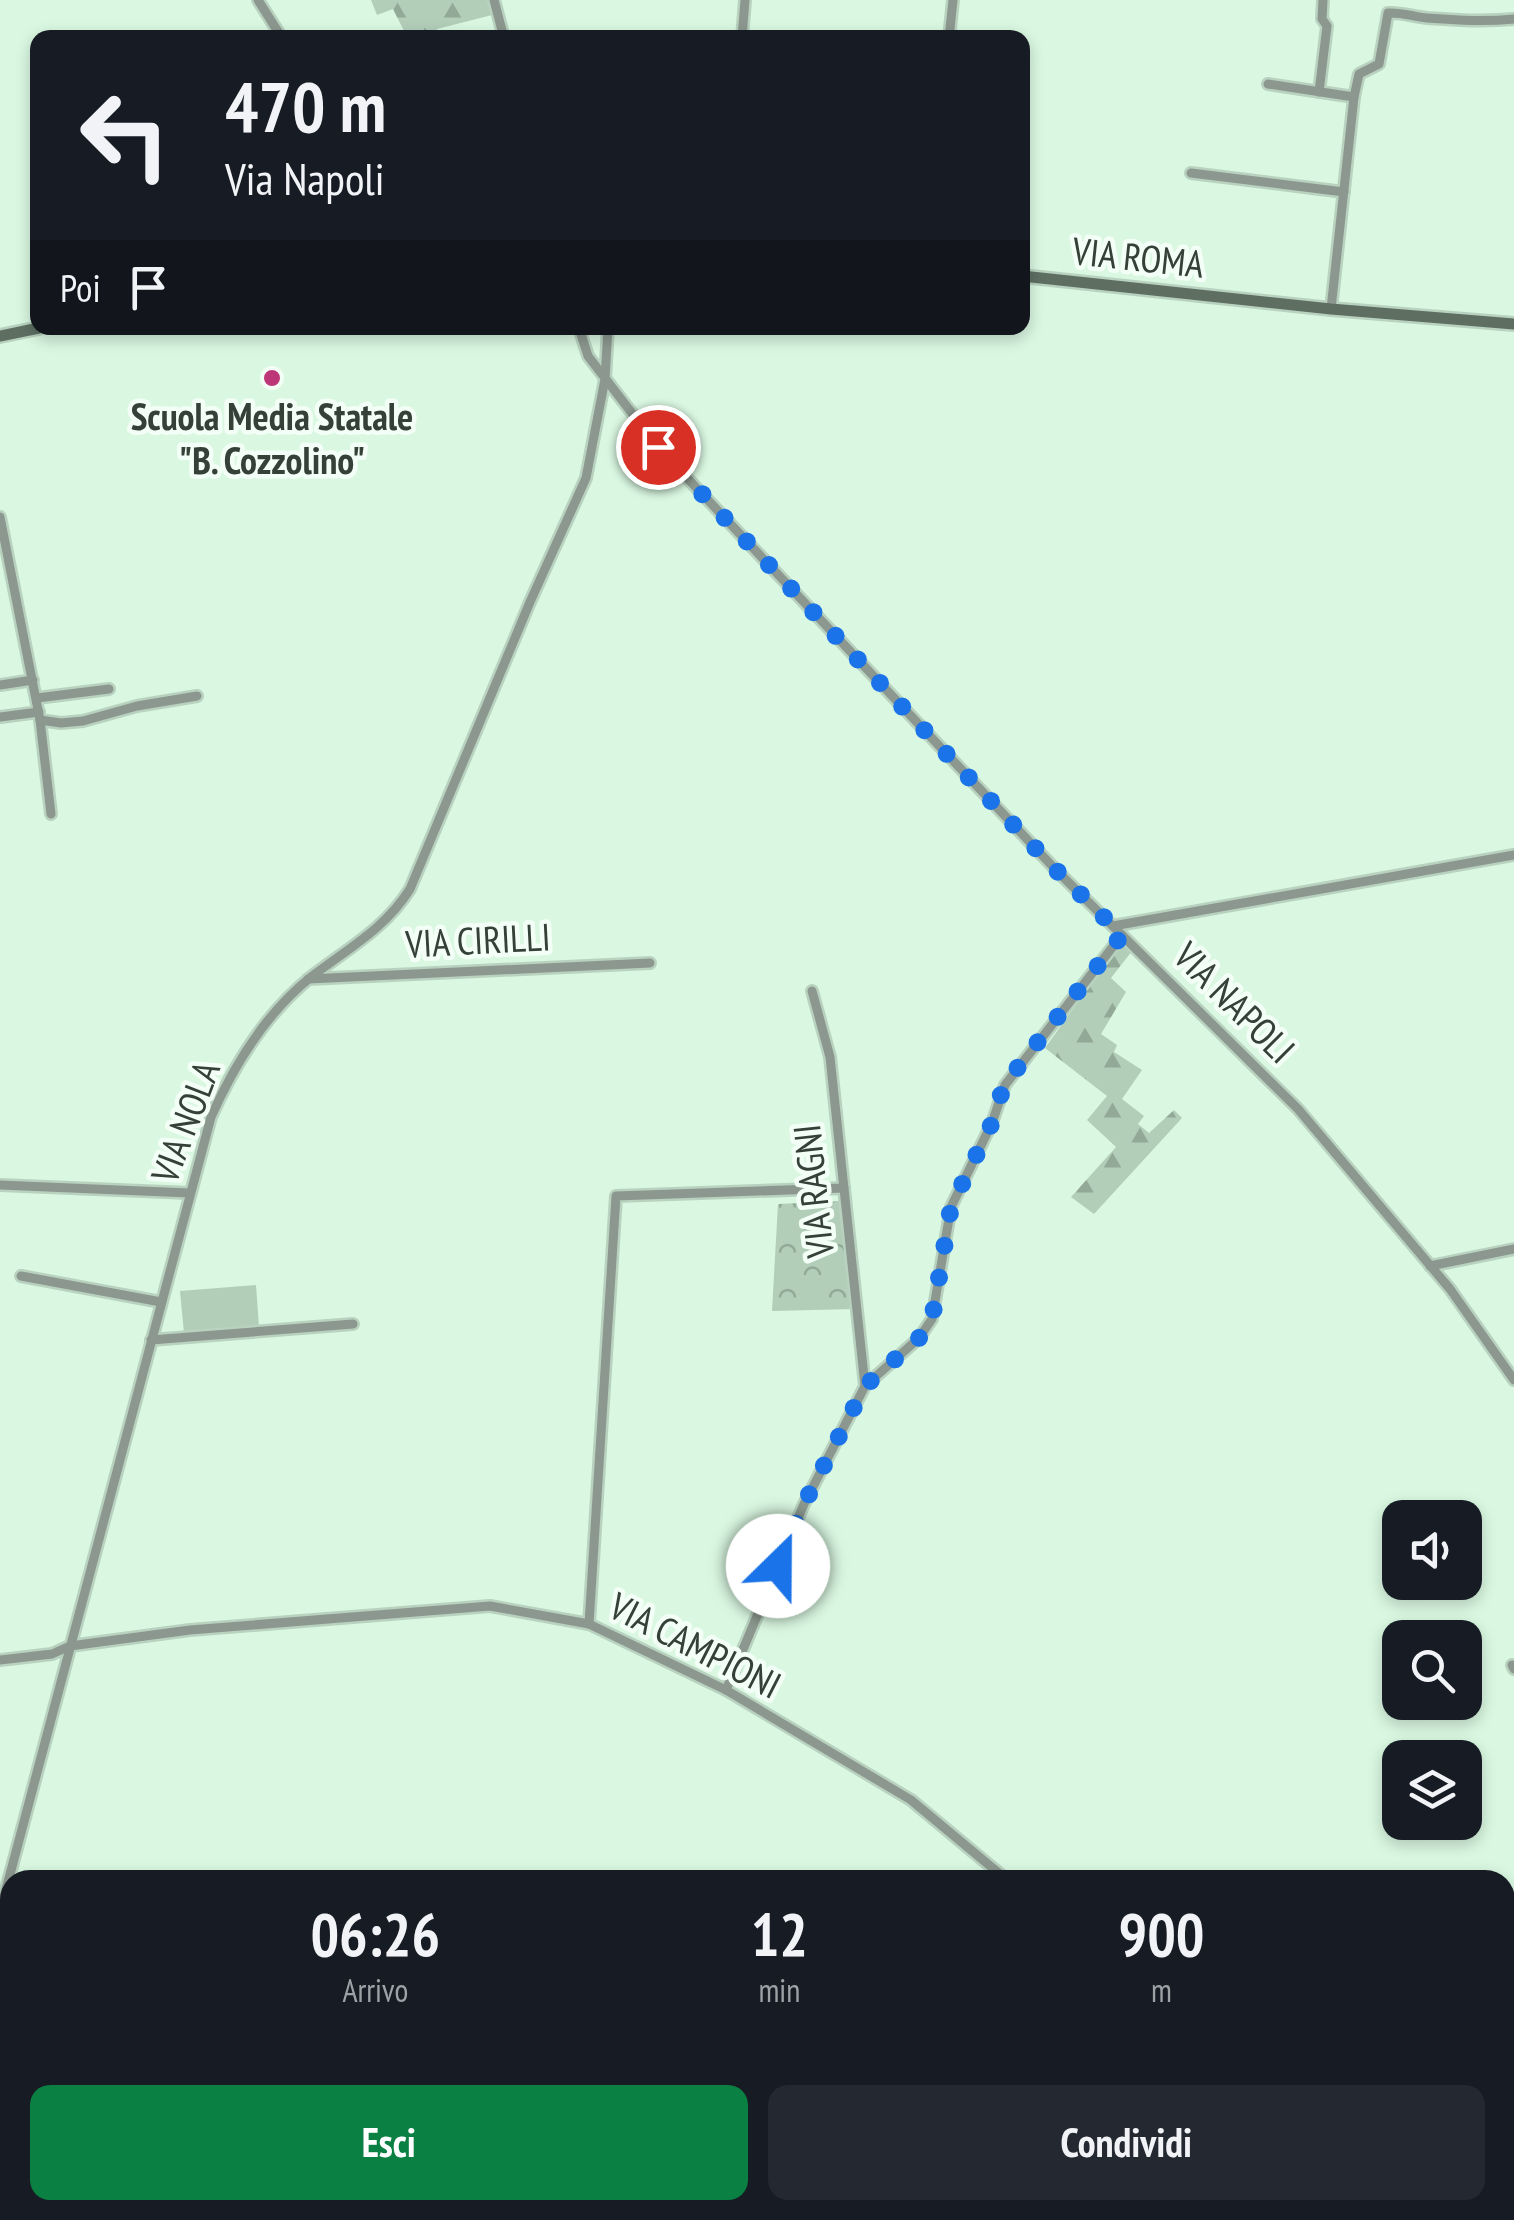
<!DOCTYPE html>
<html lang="it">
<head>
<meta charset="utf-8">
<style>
  body { margin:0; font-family:"PT Sans Narrow",sans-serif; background:#242831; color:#f1f3f6; height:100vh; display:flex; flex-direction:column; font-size:38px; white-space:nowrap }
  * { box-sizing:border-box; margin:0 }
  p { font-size:32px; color:#9ea1a6 }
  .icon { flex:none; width:55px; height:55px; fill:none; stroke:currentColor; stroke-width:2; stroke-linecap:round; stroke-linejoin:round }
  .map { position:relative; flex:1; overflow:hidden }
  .drawer { position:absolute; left:0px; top:1870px; width:1515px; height:350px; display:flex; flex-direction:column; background:#171b24; border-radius:30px 30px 0 0; box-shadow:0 5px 15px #0003 }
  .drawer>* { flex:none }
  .top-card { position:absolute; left:30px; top:30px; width:1000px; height:305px; border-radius:20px; box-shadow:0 5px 15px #0003; background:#171b24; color:#f1f3f6; overflow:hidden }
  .tools { position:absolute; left:1382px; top:1500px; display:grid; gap:20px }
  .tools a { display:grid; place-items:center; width:100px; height:100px; border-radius:20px; background:#171b24; box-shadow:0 5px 15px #0003; font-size:50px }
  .pin { position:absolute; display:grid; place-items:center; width:85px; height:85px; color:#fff; margin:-42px; border:5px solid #fff; border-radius:50%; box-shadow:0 2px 10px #0007 }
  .me { position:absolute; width:110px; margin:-55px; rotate:23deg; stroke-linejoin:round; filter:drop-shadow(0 0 8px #0008) }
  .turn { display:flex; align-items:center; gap:35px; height:210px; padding:0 30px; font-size:45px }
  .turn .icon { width:130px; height:130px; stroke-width:2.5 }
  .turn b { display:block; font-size:70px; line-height:85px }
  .then { display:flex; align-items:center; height:95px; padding:0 30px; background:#0003; gap:20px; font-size:38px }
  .eta { display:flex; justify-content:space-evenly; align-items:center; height:170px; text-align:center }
  .eta b { font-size:60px; font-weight:700; line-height:70px }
  .button { display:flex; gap:20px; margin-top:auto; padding:20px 30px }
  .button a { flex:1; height:115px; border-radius:20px; background:#0b8043; color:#fff; font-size:40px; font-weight:700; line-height:115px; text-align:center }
  .button a+a { background:#242831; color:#f1f3f6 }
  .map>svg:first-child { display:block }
  .forest { fill:url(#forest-firs) }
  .park { fill:url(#park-crowns) }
  .pitch { fill:#b2ceb9 }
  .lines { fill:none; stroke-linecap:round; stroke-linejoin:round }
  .street-casing { stroke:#b8d2bf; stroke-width:14 }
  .secondary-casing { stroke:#b8d2bf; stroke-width:16 }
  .street { stroke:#8c988f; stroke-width:9 }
  .secondary { stroke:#5e6f62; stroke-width:11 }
  .route { stroke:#1a73e8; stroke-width:18; stroke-dasharray:0 32.4 }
  .poi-dot { fill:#bd3678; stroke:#f3fff6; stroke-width:4 }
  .labels { text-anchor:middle; stroke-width:9; stroke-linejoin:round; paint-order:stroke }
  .street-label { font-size:38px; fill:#354038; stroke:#f3fff6 }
  .poi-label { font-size:38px; font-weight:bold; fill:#354038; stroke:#f3fff6 }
</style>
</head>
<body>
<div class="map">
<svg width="1514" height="2220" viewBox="0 0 1514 2220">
  <defs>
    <pattern id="forest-firs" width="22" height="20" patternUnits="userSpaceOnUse" patternTransform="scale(2.5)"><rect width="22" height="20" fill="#b2ceb9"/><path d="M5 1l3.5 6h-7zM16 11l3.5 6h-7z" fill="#92a997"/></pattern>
    <pattern id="park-crowns" width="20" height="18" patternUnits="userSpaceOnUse" patternTransform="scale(2.5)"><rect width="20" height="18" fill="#b2ceb9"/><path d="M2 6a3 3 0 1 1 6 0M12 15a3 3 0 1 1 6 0" fill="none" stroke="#92a997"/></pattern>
  </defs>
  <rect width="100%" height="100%" fill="#d9f7e1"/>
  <g class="forest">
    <path d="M371,0H489L492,15L437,29L439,37H407L393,9L377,15Z"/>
    <path d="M1122,941L1132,951L1111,978L1126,992L1101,1034L1117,1045L1114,1052L1142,1070L1122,1099L1144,1116L1138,1124L1149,1133L1174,1110L1182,1118L1094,1214L1071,1197L1116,1147L1087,1120L1107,1096L1045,1048Z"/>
  </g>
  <path class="park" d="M843,1201L855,1309L772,1311L778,1204Z"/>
  <path class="pitch" d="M256,1285L259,1327L184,1333L180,1291Z"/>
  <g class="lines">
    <g class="street-casing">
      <g id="street">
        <path d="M258,0L282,38"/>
        <path d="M494,0L504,38"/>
        <path d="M742,38L745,0"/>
        <path d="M949,38L953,0"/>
        <path d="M1268,84L1354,97"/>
        <path d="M1319,92L1327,26L1322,19L1323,0"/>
        <path d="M1191,173L1344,192"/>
        <path d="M1331,309L1354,97L1359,74L1379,64L1388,13C1403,12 1413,17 1427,18C1457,20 1484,22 1514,19"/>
        <path d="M579,328L588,356L658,447L1055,869L1298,1109L1450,1289L1514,1380"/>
        <path d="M0,517L40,720L61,723L83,721L137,706L197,696"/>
        <path d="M0,685L33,680"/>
        <path d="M37,698L109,689"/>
        <path d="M0,717L39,712"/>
        <path d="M40,720L51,814"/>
        <path d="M1113,926L1514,855"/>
        <path d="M308,979L650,963"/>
        <path d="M0,1185L189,1193"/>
        <path d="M1430,1266L1514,1249"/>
        <path d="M21,1276L161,1302"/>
        <path d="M151,1340L353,1324"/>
        <path d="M865,1386L919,1338L932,1319L951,1207L992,1123L1005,1085L1122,935"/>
        <path d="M589,1624L616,1196L844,1188"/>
        <path d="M0,1660L52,1654L70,1646L190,1630L490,1606L589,1624L726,1690L911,1800L1007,1880"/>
        <path d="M1512,1665L1514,1669"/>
        <path d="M726,1690L804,1504L865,1386L830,1057L812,991"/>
        <path d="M0,1912L211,1117C234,1065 266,1013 311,977C347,949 385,929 410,889L530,602L586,478L605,379L608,328"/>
        <path d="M1505,1930L1514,1925"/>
        <path d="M1150,2210L1155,2220"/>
      </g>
    </g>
    <g class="secondary-casing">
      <g id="secondary">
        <path d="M1022,276L1331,309L1514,324"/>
        <path d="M0,336L39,328"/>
      </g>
    </g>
    <use href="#street" class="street"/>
    <use href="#secondary" class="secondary"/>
  </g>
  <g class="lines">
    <path class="route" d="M658,447L1055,869L1122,935L1004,1085L992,1123L951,1207L932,1319L919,1338L865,1386L804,1504L778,1566"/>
  </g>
  <circle class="poi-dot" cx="272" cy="378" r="10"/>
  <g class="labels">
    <g class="street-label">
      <text transform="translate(1138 258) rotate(6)" y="13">VIA ROMA</text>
      <text transform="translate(478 941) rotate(-3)" y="13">VIA CIRILLI</text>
      <text transform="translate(1234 1003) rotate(45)" y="13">VIA NAPOLI</text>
      <text transform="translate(186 1122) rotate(-69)" y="13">VIA NOLA</text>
      <text transform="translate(814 1191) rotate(-96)" y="13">VIA RAGNI</text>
      <text transform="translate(695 1646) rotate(27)" y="13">VIA CAMPIONI</text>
    </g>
    <g class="poi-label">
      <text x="272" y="430">Scuola Media Statale<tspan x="272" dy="44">"B. Cozzolino"</tspan></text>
    </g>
  </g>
</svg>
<div class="tools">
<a><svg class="icon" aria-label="sound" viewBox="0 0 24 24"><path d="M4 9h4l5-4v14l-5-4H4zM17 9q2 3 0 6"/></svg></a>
<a><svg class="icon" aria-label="search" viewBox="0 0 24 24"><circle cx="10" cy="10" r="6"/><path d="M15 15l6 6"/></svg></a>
<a><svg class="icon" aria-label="layers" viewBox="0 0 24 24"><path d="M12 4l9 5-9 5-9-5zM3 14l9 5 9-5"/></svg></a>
</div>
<div class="pin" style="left:658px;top:447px;background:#d93025"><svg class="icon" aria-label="arrive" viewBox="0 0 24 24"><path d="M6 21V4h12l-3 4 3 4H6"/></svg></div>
<svg class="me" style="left:778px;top:1566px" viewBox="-20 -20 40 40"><circle r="19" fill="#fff"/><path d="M0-13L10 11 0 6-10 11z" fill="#1a73e8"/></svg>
<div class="top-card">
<div class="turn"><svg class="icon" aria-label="left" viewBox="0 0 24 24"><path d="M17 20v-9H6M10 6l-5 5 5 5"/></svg><div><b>470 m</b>Via Napoli</div></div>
<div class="then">Poi<svg class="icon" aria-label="arrive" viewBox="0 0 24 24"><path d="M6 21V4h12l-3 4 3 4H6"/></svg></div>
</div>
<section class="drawer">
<div class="eta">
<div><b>06:26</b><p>Arrivo</p></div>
<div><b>12</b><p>min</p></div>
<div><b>900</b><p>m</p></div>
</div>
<div class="button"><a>Esci</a><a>Condividi</a></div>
</section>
</div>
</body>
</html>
